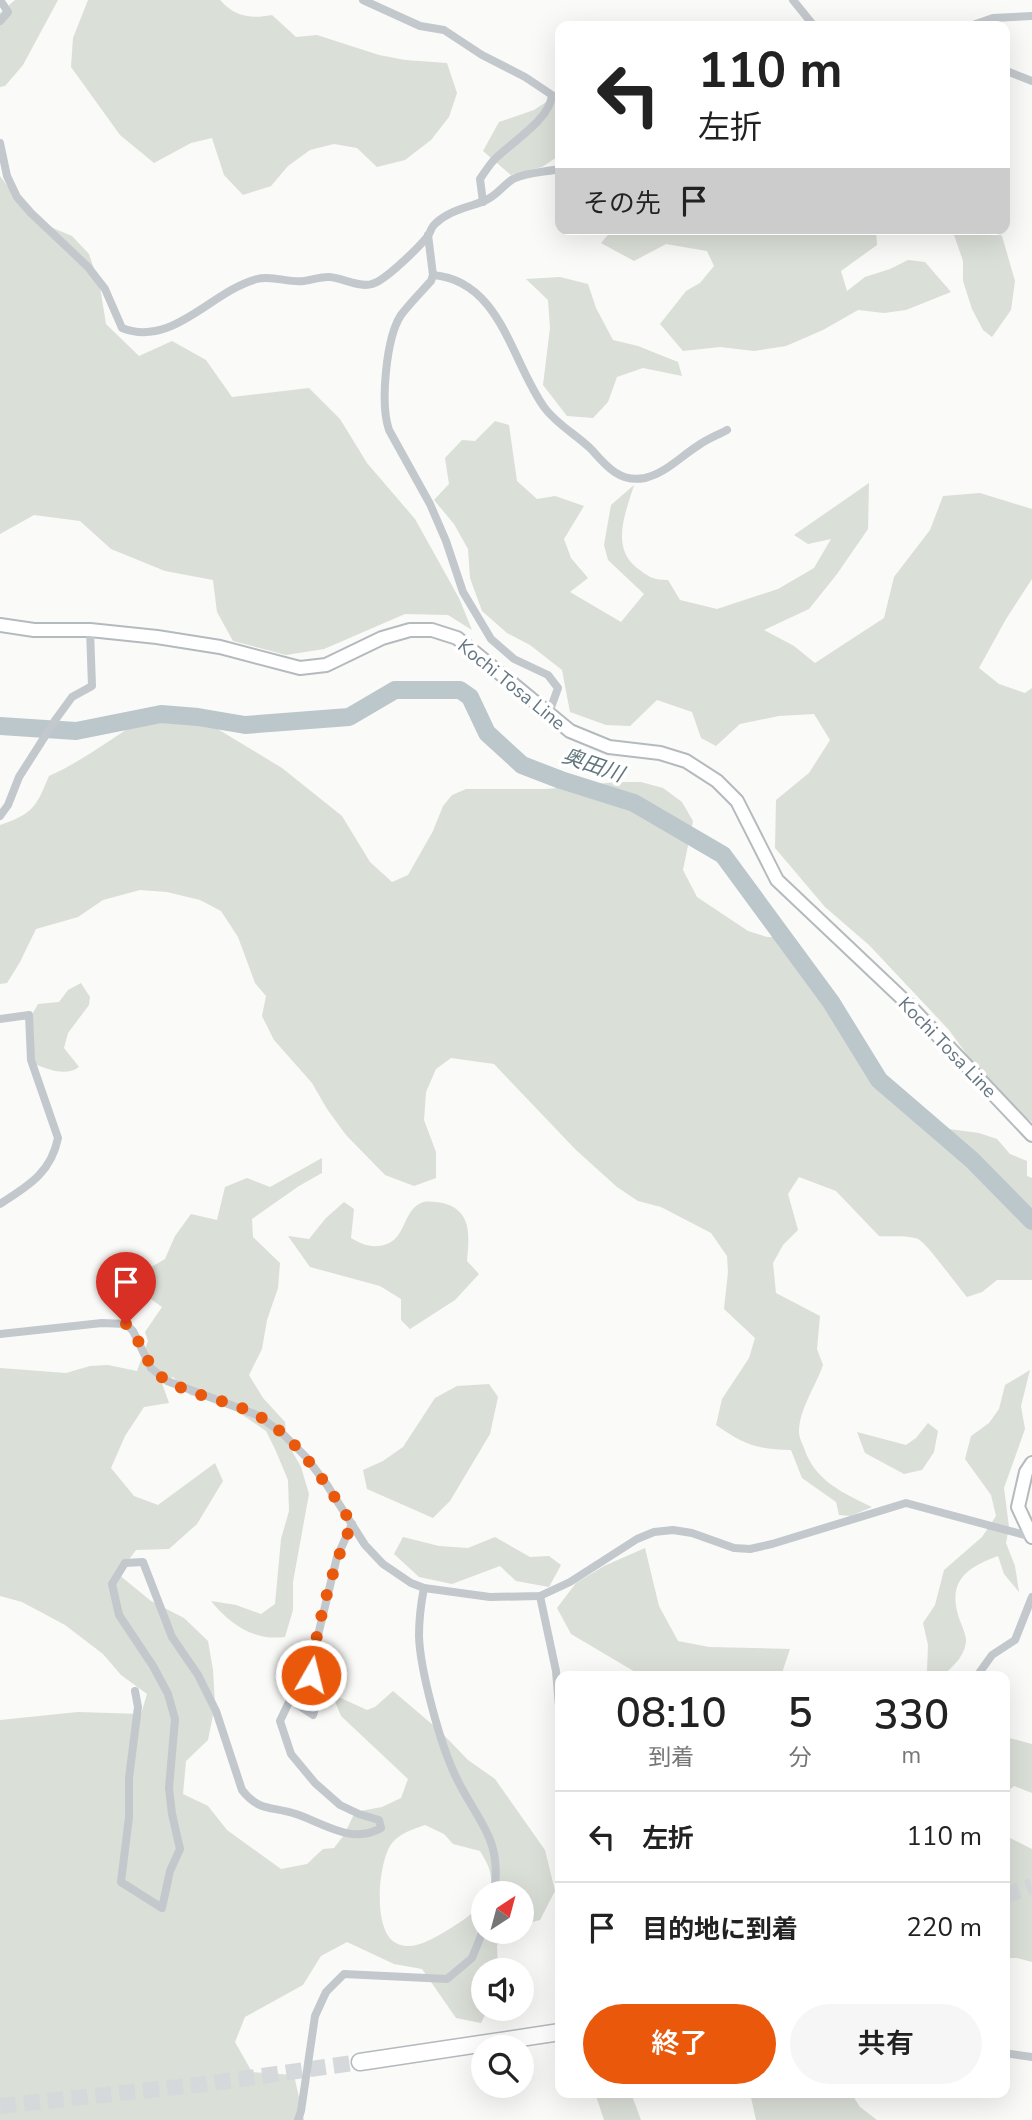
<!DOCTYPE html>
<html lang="ja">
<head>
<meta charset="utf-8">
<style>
  body { margin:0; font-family:"Nunito Sans","Noto Sans JP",sans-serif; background:#f6f6f6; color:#222; height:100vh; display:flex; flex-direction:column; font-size:26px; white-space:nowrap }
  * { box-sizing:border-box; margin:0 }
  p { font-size:23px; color:#767676 }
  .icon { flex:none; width:38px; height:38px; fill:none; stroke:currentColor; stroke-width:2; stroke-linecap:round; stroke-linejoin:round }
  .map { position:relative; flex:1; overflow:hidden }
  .details { position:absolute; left:555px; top:1671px; width:455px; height:427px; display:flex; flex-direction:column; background:#fff; border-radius:14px; box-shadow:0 7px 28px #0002 }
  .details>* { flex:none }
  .banner { position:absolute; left:555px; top:21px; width:455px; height:214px; border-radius:14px; box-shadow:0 7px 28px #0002; background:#fff; color:#222; overflow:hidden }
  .needle { width:46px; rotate:36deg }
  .controls { position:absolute; left:471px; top:1881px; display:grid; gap:14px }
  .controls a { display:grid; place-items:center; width:63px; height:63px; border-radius:50%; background:#fff; box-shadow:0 7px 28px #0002; font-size:35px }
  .pin { position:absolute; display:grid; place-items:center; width:60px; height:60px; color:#fff; margin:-72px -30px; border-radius:50% 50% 50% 0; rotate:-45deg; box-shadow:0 0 7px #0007 }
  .pin .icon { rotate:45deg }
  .me { position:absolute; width:77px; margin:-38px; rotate:8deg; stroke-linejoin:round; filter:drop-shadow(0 0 5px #0008) }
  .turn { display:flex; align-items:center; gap:24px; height:147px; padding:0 28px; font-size:32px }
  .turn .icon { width:91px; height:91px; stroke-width:2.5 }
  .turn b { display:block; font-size:49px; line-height:60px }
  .then { display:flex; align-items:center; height:66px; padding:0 28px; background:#0003; gap:14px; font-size:26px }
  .eta { display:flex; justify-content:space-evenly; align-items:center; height:119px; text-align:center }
  .eta b { font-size:42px; font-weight:600; line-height:49px }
  .action { display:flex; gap:14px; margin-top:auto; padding:14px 28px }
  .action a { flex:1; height:80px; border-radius:42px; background:#ea580c; color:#fff; font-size:28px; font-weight:600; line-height:80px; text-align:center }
  .action a+a { background:#f6f6f6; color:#222 }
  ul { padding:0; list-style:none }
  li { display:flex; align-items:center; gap:21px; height:91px; padding:0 28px; border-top:2px solid #e0e0e0 }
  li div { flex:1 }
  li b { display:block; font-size:26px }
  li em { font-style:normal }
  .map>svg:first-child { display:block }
  .green { fill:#dadfd7 }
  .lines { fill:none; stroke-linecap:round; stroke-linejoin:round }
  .river { stroke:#bbc7cb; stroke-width:18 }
  .motorway-tunnel { stroke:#d5d9db; stroke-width:16; stroke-dasharray:16 8; stroke-linecap:butt }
  .primary-casing { stroke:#b5babe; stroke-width:16 }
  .motorway-casing { stroke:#b4b9bd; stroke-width:19 }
  .minor { stroke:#c3c8cc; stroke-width:8 }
  .primary { stroke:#fff; stroke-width:12 }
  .motorway { stroke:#fff; stroke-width:16 }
  .route { stroke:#ea580c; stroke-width:12; stroke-dasharray:0 21.6 }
  .labels { text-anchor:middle; stroke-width:7; stroke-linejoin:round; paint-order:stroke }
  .street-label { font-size:19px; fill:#657683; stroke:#fff }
  .water-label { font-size:21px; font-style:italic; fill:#60757c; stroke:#fff }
</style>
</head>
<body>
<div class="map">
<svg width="1032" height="2120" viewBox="0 0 1032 2120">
  <rect width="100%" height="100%" fill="#fafaf8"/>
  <g class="green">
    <path d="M15,0H58L23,65L5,86L0,87V13Z"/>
    <path d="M88,0H220C235,17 251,19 272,15L296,37L317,35L379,55L405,60L447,63L457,93L449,117L431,140L405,160L377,167L357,148L334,144L310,150L288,166L271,186L243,195L224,175L212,138L191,143L154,163L120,135L71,67L73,38Z"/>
    <path d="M560,93V155L542,167L511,175L483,151L499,122L534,110Z"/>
    <path d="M0,176L23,207L41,223L72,236L89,254L100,287L106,324L139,356L172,341L206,360L232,397L309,388L340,419L367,463L415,519L459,598L472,630L448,615L405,614L324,649L286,655L233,641L217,612L213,580L165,571L111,549L80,521L34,515L0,534Z"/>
    <path d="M613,229H789L794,232L816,229H876L877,245L841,271L847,291L865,277L890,269L908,260L925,262L951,292L906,310L884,313L858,310L823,330L786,346L754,351L720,347L683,351L660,324L686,291L700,283L714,266L707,251L666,244L634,261L601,243Z"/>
    <path d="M952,229H992L1002,236L1015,281L1011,310L992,337L983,330L972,309L963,281V261Z"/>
    <path d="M560,277L588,284L596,308L613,340L638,346L678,362L682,376L643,368L617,377L608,402L593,418L567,416L543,385L550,328L548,300L526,279Z"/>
    <path d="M495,421L509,425L517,481L537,499L555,496L584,506L564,539L571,558L588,578L570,592L621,622L644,594L608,560L604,545L611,505L634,485C626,512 610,547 637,568C649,577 653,580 668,580L680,600L717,609L778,589L814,568L831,539L808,544L794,535L869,483L868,529L837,574L809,609L764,630L794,646L815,663L884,618L894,577L930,530L943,496L980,493L1032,509V579L1006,619L979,668L999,684L1025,693L1032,688V1122L999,1099L949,1030L869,945L825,907L775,848L776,800L809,773L830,740L814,714L779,716L740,724L716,746L701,738L692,712L657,700L630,726L606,725L570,712L562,670L530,645L507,633L482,611L470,578L468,549L454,524L434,500L449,484L445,458L462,440L475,441Z"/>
    <path d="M145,718H194L216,728L282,768L342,816L370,862L392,882L408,875L433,831L443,806L452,795L466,789H546L617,782H641L663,788L682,802L693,821L683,870L697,897L748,931L767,937H790L808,969L839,1013L865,1065L895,1097L949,1129L979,1133L997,1139L1010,1154L1027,1161V1176L1032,1178V1280H997L982,1292L967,1297C958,1287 927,1243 918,1239C907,1235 890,1237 879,1236L836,1191L799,1177L788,1194L798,1230L783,1245L773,1263L776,1293L820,1316L817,1349L823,1365C816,1386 799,1409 799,1432C799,1437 802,1443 804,1448C815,1481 843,1493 872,1507L851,1516L839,1515L836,1502L802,1478L791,1450C758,1450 743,1444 716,1425L722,1399L749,1358L755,1338L724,1309L728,1272L727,1256L711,1233L661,1207L638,1201L617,1187L576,1150L494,1064L451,1058L436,1069L426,1092L424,1120L436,1152V1178L414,1186L385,1175L346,1135L327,1109L312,1083L274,1040L262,1016L266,996L255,983L238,937L221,911L200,900L167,892L140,890L103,900L78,917L36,929L20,962L7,983L0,984V825C33,814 36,807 49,776C83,761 113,737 145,718Z"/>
    <path d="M81,983L90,997L89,1005L68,1033L64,1048L79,1067C65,1077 47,1069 32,1063L30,1018L38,1004L59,1002L68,990Z"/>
    <path d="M322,1158V1173L299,1186L252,1219L253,1237L280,1263L278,1288L267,1320L262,1349L249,1375L263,1398L285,1422L287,1442L301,1467L309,1494L293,1582V1610L285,1637C253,1641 230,1624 211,1601L236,1605L261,1614L275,1604L281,1539L289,1511L288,1480L275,1449L266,1431L225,1403L190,1395L173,1377L162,1383L169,1403L144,1407L125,1436L111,1468L134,1496L158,1505L215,1463L223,1481L197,1524L169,1549L136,1550L118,1574L151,1601L184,1618L208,1641L213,1670L215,1705L208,1740L186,1761L183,1794L208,1806L227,1830L281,1869L307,1864L323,1849L334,1848L344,1835L355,1812L382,1807L401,1798L408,1779L341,1716L332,1694L367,1710L375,1707L393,1691L440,1731L468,1760L495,1779L545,1850L555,1891L540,1920L522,1925V1894L488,1893C495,1877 489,1866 480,1851L453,1844L444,1834L425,1825C414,1829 400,1833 392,1843C378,1861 372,1931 396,1943C412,1952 432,1939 446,1931C459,1923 474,1914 483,1901V1932H511L497,1945L498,1970H483V2009H488L481,2023L456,2018L422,1969L394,1964L347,1942L321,1956L303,1985L245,2017L235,2042L252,2072L294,2075L304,2120H0V1720L78,1712L141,1714L147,1694L121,1675L103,1654L65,1625L22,1602L0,1596V1368L66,1373L90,1366L108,1365L137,1371L148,1341L145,1332L162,1307L134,1287L148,1269L165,1259L175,1236L191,1214L217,1220L225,1187L247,1178L270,1187Z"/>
    <path d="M344,1202L354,1209L351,1238C363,1245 373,1249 387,1244C406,1237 403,1211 421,1203C427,1200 436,1202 443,1203C473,1211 469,1237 467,1261L479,1274L455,1300L410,1329L401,1320V1299L380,1286L310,1267L288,1236L309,1239L326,1218Z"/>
    <path d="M1030,1370L1021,1406L1025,1429L1004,1488L1009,1527L1006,1543L1015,1566L1019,1592L1004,1574L998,1556C968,1567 948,1580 958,1615C960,1622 966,1633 966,1641C965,1656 952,1668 942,1676H933L927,1671L928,1645L923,1623L935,1605L944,1570L982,1537L996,1516L991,1495L965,1459L971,1436L989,1423L999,1409L1005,1385Z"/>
    <path d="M489,1384L498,1397L490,1434L450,1501L433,1518L367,1489L363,1470L383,1461L403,1447L435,1398L457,1386Z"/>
    <path d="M928,1423L938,1431L934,1452L922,1470L904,1474L865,1453L857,1432L906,1445L916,1438Z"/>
    <path d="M403,1537L439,1546L468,1548L495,1537L530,1557L549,1556L561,1565L549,1587L516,1581L500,1566L452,1584L419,1577L394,1554Z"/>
    <path d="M645,1548L659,1606L678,1641L709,1647L790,1649L781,1676H642L571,1634L557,1608L576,1583L604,1566Z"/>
    <path d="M1005,1737L1032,1744V1793L1014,1786L1005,1794Z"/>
    <path d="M1004,1835L1032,1849V1962L1017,1958H1005Z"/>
    <path d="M595,2093H631L641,2120H604Z"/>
    <path d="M750,2093H851L860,2107L877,2120H756Z"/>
  </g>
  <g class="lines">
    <path class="river" d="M0,726L76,731L161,714L198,717L245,725L349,717L395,690H460L470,697L487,733L522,765L561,780L634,803L723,855L831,1002L879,1080L972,1160L1032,1221"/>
    <g class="motorway-tunnel">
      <path d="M1004,1896L1032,1886"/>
      <path d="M0,2106L206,2084L360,2062"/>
    </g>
    <g class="primary-casing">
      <g id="primary">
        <path d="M0,625L34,630H90L157,637L220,647L300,668L326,665L382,638L410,630H432L457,638L570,731L609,747L660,753L686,761L717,781L737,801L777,880L908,1004L1032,1135"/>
        <path d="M1032,1463L1026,1472L1018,1507L1032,1537"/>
      </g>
    </g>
    <g class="motorway-casing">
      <path id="motorway" d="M360,2062L560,2032"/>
    </g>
    <g class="minor">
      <path d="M363,0L420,26L444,30L482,55L525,77L552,95C550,120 510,143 493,161C488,167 484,173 480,179L483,202"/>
      <path d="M793,0L814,26"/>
      <path d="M0,21L8,12L0,0"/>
      <path d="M970,26L993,18L1032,16"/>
      <path d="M1004,70L1032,81"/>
      <path d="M0,143L7,176L17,197L31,213L88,267L105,289L122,328C173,348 211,291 257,279C273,275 288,283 304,281C313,280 322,276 330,277C342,278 360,288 372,284C385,281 419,247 428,236C431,231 431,227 436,223C450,210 467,208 484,201C497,196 503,185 513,179C527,172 545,172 560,169"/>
      <path d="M428,235L433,275L431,281C421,292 410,303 401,315C386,338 380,404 389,430L430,504L446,541L463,592L491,639L514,659L548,675L558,688L549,713"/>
      <path d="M433,275C501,281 511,361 544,407C556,424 577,435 592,450C606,466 620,483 645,478C666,473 681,456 699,445C707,439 718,435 727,430"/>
      <path d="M0,816L8,805L19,777L56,719L72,697L92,686L90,630"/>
      <path d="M0,1019L29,1015L31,1060L58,1138C51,1173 28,1186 0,1204"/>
      <path d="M0,1334L102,1323L126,1324L133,1331L151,1368L167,1381L257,1415L282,1433L306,1457L327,1485L365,1545L383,1564L411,1583L424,1588L490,1597L540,1596L570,1582L637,1539L654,1532L673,1530L692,1533L734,1548L750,1549L772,1544L906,1503L1032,1537"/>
      <path d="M424,1588C421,1603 419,1619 419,1636C420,1670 440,1743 455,1775C477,1822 503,1837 494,1894"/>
      <path d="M540,1596L556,1671L560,1718"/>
      <path d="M977,1676L992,1655L1015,1640L1032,1597"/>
      <path d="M135,1691L138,1707L129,1778V1817L121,1882L162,1908L170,1871L180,1849L172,1814L169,1788L175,1719L168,1694L153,1666L119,1615L112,1584L125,1563L143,1562L172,1637L198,1675L216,1711L242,1790C259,1812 272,1806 296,1814C323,1823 352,1845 381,1828L379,1820L359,1814L340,1805L315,1783L291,1754L280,1721L290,1700L313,1715C321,1696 312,1684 311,1664L337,1557L352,1524"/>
      <path d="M560,1736V1777"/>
      <path d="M1004,2053L1032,2057"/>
      <path d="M298,2120L301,2111L315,2016L326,1992L344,1974L447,1979L472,1958L483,1931"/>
    </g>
    <use href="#primary" class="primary"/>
    <use href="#motorway" class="motorway"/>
  </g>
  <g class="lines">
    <path class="route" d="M126,1324C143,1340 144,1367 166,1380C192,1396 229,1400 257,1415C298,1438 327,1485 352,1524C336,1559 326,1594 318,1631C315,1646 311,1660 311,1675"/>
  </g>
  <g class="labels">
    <g class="street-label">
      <text transform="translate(512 684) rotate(39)" y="7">Kochi Tosa Line</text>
      <text transform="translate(948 1047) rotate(46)" y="7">Kochi Tosa Line</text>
    </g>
    <g class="water-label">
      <text transform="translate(593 765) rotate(19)" y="7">奥田川</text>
    </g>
  </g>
</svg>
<div class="controls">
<a><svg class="needle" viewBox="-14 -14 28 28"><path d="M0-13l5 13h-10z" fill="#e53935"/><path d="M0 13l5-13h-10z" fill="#767676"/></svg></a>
<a><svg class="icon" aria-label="sound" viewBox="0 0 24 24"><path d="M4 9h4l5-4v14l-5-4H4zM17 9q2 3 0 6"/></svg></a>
<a><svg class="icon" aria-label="search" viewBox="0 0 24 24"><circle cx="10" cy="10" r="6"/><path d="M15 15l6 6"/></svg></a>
</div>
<div class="pin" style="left:126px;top:1324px;background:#d93025"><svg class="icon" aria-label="arrive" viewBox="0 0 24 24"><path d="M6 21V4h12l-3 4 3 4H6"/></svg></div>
<svg class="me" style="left:311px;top:1675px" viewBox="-20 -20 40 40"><circle r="17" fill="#ea580c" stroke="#fff" stroke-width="3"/><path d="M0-11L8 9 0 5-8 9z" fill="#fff"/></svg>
<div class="banner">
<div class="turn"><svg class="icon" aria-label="left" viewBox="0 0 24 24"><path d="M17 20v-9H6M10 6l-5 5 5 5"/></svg><div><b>110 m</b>左折</div></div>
<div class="then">その先<svg class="icon" aria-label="arrive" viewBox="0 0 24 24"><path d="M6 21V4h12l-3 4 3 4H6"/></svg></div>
</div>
<section class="details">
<div class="eta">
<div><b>08:10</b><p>到着</p></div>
<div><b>5</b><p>分</p></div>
<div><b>330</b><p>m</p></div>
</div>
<ul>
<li><svg class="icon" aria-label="left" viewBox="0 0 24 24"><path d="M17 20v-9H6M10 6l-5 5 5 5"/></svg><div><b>左折</b></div><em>110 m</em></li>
<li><svg class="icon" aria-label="arrive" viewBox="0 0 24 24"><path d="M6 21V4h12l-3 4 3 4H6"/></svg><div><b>目的地に到着</b></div><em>220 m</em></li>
</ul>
<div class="action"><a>終了</a><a>共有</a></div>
</section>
</div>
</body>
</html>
